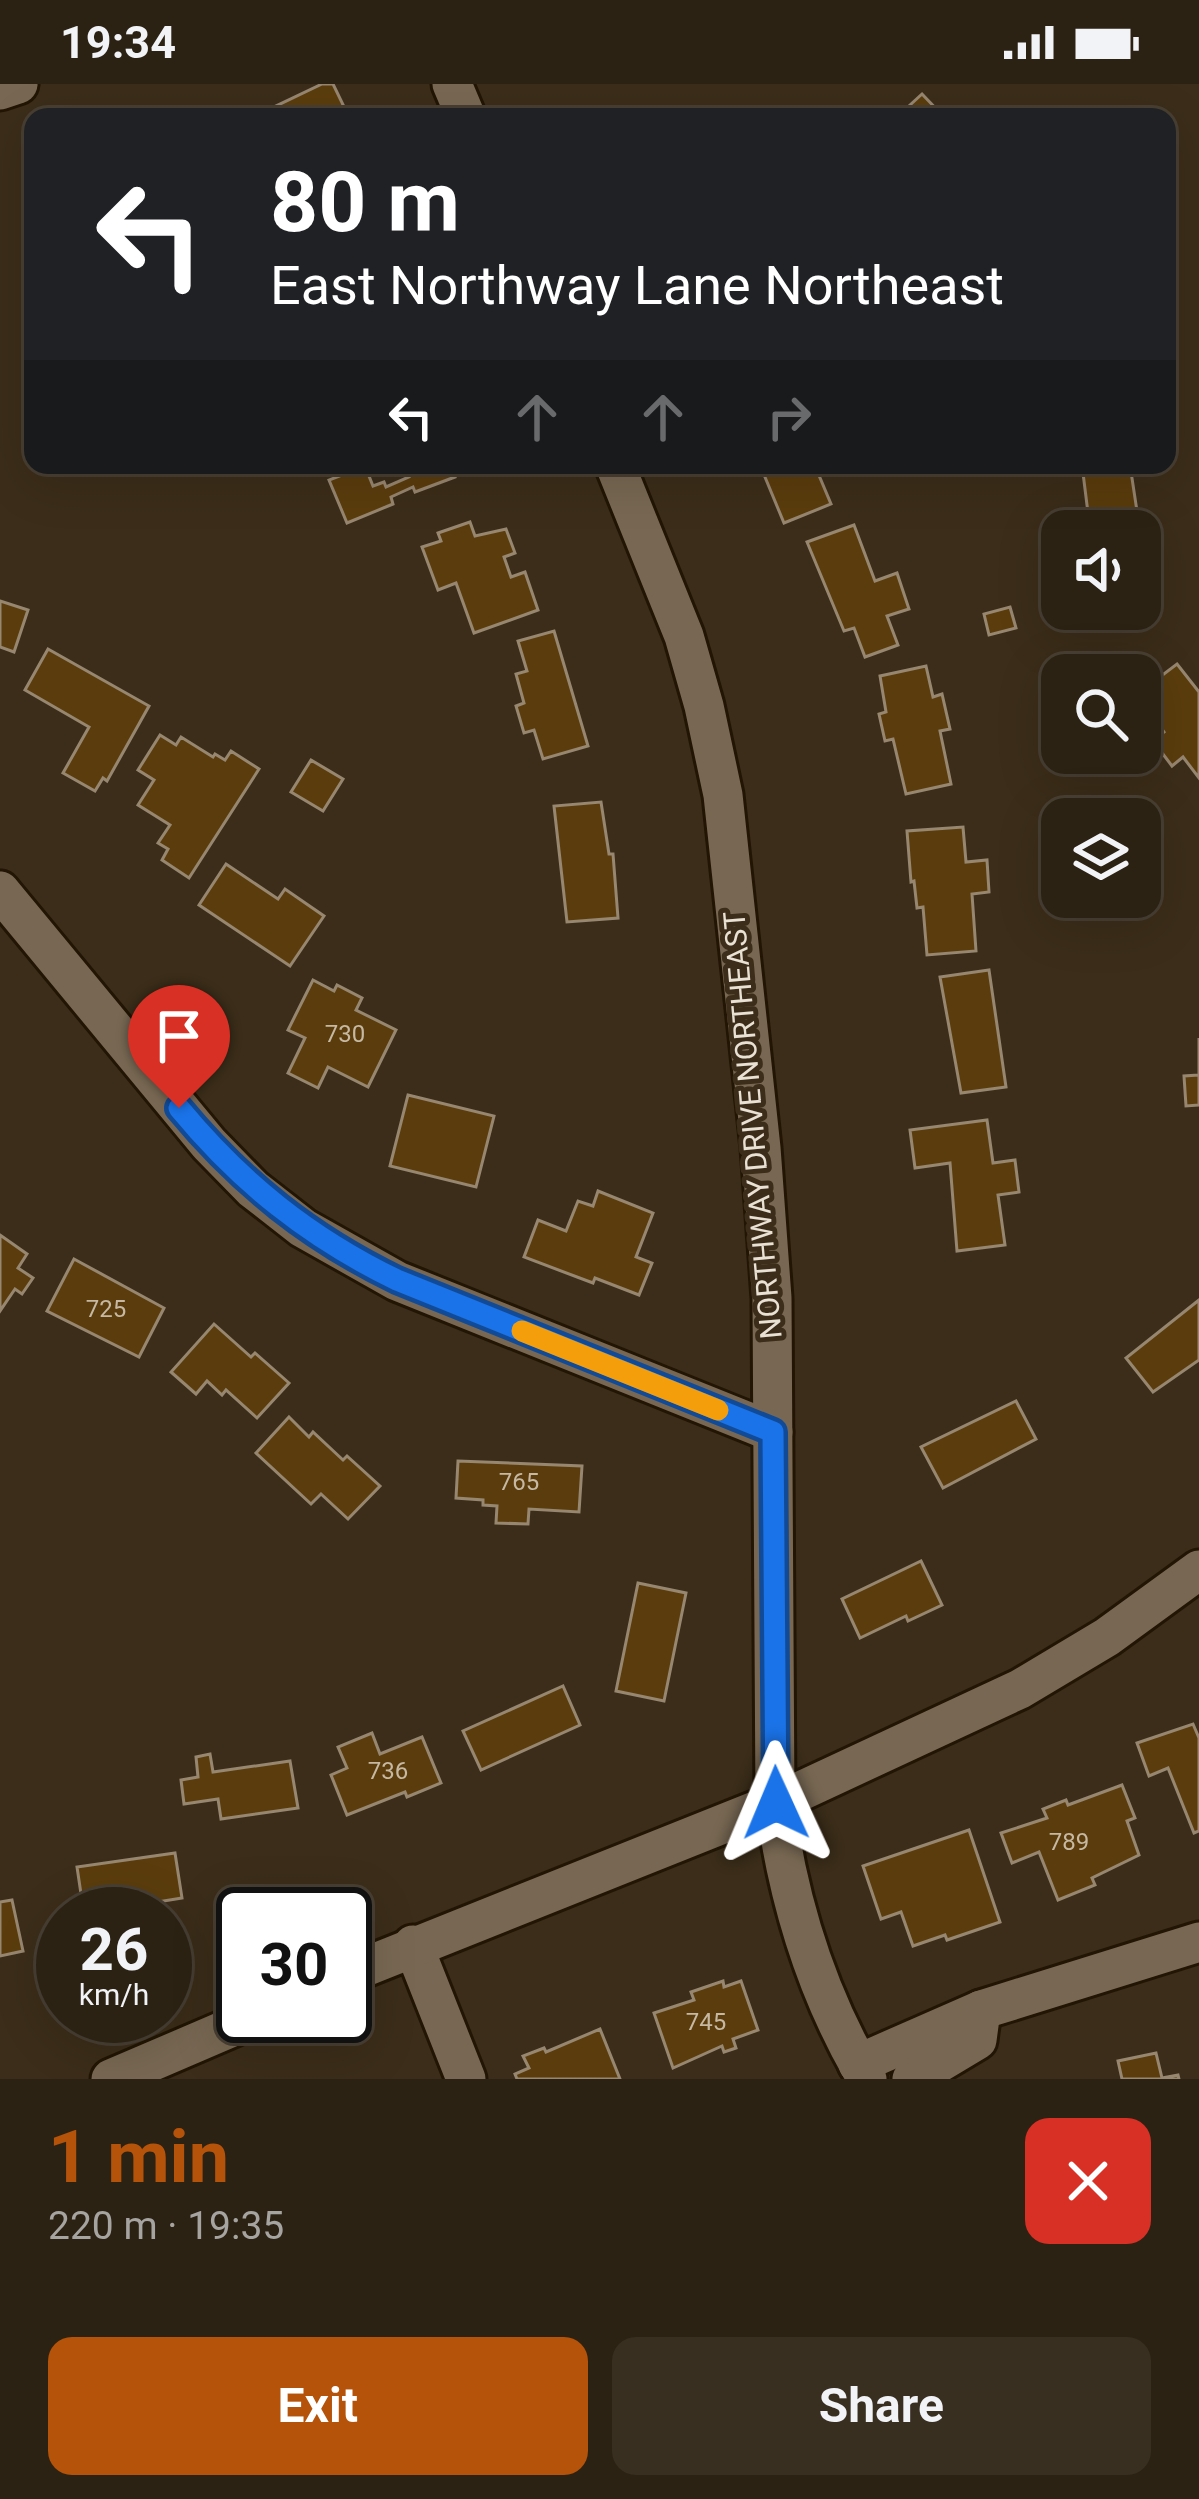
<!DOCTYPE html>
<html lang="en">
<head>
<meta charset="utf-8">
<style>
  body { margin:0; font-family:Roboto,sans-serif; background:#382f21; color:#f1f3f6; height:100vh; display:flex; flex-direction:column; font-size:45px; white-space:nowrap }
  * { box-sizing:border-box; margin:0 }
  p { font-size:39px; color:#a6a4a0 }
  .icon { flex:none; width:66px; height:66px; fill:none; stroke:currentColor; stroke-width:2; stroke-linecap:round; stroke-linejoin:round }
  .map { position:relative; height:1995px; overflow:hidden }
  .side { display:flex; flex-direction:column; background:#2c2213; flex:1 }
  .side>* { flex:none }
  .top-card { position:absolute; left:24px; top:24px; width:1152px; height:366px; border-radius:24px; box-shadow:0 12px 48px #0002,0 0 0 3px #483f33; background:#202124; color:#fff; overflow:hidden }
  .fabs { position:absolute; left:1041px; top:426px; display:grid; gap:24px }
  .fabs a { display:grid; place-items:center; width:120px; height:120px; border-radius:24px; background:#2c2213; box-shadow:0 12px 48px #0002,0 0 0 3px #483f33; font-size:60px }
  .speed { position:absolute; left:36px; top:1803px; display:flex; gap:24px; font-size:60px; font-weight:700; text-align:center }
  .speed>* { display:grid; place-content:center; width:156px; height:156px; border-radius:50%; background:#2c2213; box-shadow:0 12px 48px #0002,0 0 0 3px #483f33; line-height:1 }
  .speed small { font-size:30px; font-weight:400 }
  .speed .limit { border:6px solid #111; border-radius:18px; background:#fff; color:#111 }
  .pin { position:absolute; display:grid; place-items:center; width:102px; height:102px; color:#fff; margin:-123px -51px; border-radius:50% 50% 50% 0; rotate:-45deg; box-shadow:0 0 12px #0007 }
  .pin .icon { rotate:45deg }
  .me { position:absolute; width:132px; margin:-66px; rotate:359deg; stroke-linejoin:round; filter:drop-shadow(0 0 9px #0008) }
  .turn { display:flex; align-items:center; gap:42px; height:252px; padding:0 48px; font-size:54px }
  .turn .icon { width:156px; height:156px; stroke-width:2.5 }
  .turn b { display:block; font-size:84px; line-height:102px }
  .lanes { display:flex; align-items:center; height:114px; padding:0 48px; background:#0003; justify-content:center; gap:60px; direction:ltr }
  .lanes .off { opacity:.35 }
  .round { display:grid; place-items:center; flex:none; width:126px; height:126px; border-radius:24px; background:#382f21 }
  .summary { display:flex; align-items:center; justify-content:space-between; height:204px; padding:0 48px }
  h1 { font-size:72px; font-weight:700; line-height:90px; color:#b45309 }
  .cta { display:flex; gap:24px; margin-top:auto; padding:24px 48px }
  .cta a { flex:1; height:138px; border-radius:24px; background:#b45309; color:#fff; font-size:48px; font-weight:700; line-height:138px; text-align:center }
  .cta a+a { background:#382f21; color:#f1f3f6 }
  .status { display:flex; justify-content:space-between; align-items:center; height:84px; padding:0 60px; background:#2c2213; direction:ltr }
  .status svg { height:33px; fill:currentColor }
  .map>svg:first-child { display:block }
  .building { fill:#5b3d0d; stroke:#978670; stroke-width:3 }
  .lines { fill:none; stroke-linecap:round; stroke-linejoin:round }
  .minor-casing { stroke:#221503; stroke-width:45 }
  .minor { stroke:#786853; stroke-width:39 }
  .route-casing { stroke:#114b97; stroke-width:30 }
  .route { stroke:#1a73e8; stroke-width:21 }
  .slow { stroke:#f59e0b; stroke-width:21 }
  .labels { text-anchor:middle; stroke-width:10; stroke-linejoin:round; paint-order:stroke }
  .number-label { font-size:24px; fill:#c6b8a3 }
  .street-label { font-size:30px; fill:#eae1d5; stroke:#3b2d19 }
</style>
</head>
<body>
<div class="status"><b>19:34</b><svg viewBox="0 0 49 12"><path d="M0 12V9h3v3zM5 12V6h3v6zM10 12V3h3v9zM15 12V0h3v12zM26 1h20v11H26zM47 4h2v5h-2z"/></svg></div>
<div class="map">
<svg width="1199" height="1995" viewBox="0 0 1199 1995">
  <rect width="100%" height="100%" fill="#3b2d19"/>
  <g class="building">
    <path d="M322,0H333L349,33H253Z"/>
    <path d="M922,10L944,33H897Z"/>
    <path d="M405,381H451L455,393L415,408L413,403L391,413L393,420L347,439L329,396L365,382L373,402L384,398L386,403L409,393Z"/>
    <path d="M760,381H825L827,385L818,389L831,420L784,439Z"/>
    <path d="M1130,381L1140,447H1079L1076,431L1088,429L1083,389Z"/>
    <path d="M470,438L475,452L506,445L515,469L504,473L511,493L525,488L538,526L474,549L456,499L438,506L422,463L441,457L438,449Z"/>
    <path d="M854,441L875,497L897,489L909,525L887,532L898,561L865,573L854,544L844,547L807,458Z"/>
    <path d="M1062,481V522L1047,524L1041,484Z"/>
    <path d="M0,517L28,526L14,568L0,563Z"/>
    <path d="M1010,523L1016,544L989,551L984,530Z"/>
    <path d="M554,547L588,662L543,675L534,646L524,649L516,622L524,619L516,590L527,587L518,557Z"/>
    <path d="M48,565L149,622L107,697L103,694L95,707L63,689L89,643L25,606Z"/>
    <path d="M1177,580L1199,608V694L1183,673L1172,682L1153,657L1164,648L1155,636L1140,648V608Z"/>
    <path d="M926,582L933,613L942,610L950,645L940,647L951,700L906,710L893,655L885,657L879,630L886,628L880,592Z"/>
    <path d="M160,651L176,661L181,653L213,673L215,670L225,676L231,667L259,685L189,794L162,776L168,765L158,759L170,741L138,721L154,696L138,686Z"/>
    <path d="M311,676L343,695L323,727L291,708Z"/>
    <path d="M601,718L609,770H613L618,834L567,838L554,722Z"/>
    <path d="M963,743L966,778L987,776L989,808L972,810L976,867L927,871L923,823L917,824L914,797L911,798L907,747Z"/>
    <path d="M226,780L278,815L285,805L324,832L290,882L199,821Z"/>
    <path d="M989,886L1006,1003L961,1009L940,893Z"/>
    <path d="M313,896L334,907L337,901L362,914L356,926L396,946L368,1003L328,983L318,1004L288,989L305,954L288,946Z"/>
    <path d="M1199,954V1021L1186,1022L1184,992L1199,991Z"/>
    <path d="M408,1011L494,1032L476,1103L390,1082Z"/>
    <path d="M987,1036L993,1079L1015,1076L1019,1108L998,1111L1005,1161L957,1167L950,1079L915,1084L910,1046Z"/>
    <path d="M598,1107L653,1129L636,1173L652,1179L639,1211L595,1194L593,1199L524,1173L538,1136L566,1147L578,1117L593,1122Z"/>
    <path d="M0,1151L27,1170L18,1184L33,1194L22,1210L15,1205L0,1227Z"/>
    <path d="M74,1175L164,1224L139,1273L47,1227Z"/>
    <path d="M1199,1216V1276L1153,1308L1126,1274Z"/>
    <path d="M214,1240L251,1273L255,1269L289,1299L257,1334L226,1306L222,1311L207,1297L196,1310L171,1288Z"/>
    <path d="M1016,1317L1036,1355L943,1404L921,1363Z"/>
    <path d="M289,1333L309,1353L313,1348L343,1376L347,1372L380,1402L348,1435L321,1410L311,1420L256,1369Z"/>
    <path d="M458,1377L582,1382L579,1428L529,1425L528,1440L496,1439L497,1422L483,1421V1416L456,1414Z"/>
    <path d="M921,1477L942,1521L908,1537L906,1532L860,1554L842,1515Z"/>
    <path d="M638,1499L686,1509L664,1617L616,1607Z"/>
    <path d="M563,1602L580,1641L481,1686L463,1647Z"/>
    <path d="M1193,1640L1199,1654V1747L1194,1749L1168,1684L1149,1692L1137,1659Z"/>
    <path d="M372,1649L380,1670L422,1653L441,1699L407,1713L405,1708L347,1731L331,1691L347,1684L338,1663Z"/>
    <path d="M210,1670L213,1688L290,1677L298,1724L221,1735L218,1715L184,1720L181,1696L198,1693L196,1673Z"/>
    <path d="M1122,1701L1135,1734L1127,1737L1139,1771L1092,1794L1095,1801L1058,1816L1039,1768L1012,1779L1001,1749L1047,1734L1043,1725L1066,1716L1068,1721Z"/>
    <path d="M969,1746L1000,1838L947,1856L945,1851L913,1862L901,1828L881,1835L863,1782Z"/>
    <path d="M175,1769L182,1814L84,1830L77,1783Z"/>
    <path d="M12,1816L23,1867L0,1872V1818Z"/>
    <path d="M723,1897L724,1903L741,1897L758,1946L733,1955L736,1964L724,1968L722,1962L673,1984L654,1929L694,1916L691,1908Z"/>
    <path d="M600,1945L620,1995H517L515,1990L529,1984L523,1972L544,1964L546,1968Z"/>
    <path d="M1156,1969L1162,1994L1178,1991L1179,1995H1122L1118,1977Z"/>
  </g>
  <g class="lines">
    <g class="minor-casing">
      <g id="minor">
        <path d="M452,0L466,33"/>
        <path d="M0,6L18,0"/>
        <path d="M615,381L684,552L704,622L723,711L761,1064L772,1214L775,1719C788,1817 816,1909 867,1995"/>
        <path d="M0,807L209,1060L253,1105L303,1144L397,1197L773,1348"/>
        <path d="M413,1861L466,1995"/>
        <path d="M345,1891L775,1719L1020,1605L1107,1553L1199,1486"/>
        <path d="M858,1980L981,1926L1199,1858"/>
        <path d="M111,1995L258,1932"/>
        <path d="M912,1995L977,1956L981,1926"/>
      </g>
    </g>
    <use href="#minor" class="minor"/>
  </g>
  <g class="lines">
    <g class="route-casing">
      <path id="route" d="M179,1024C241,1099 310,1154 397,1196L773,1348L776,1719"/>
    </g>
    <use href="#route" class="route"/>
    <path class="slow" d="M522,1247L718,1326"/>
  </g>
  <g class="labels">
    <g class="number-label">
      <text x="345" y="958">730</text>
      <text x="106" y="1233">725</text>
      <text x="519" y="1406">765</text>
      <text x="388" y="1695">736</text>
      <text x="1069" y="1766">789</text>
      <text x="706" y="1946">745</text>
    </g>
    <g class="street-label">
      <text transform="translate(753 1041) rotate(-95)" y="10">NORTHWAY DRIVE NORTHEAST</text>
    </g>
  </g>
</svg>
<div class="fabs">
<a><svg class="icon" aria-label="sound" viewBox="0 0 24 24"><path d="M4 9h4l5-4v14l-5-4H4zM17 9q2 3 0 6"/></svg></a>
<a><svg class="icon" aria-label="search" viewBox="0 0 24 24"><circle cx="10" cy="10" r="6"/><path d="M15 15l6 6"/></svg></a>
<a><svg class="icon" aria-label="layers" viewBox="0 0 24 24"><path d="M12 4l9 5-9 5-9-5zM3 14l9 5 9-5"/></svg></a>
</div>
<div class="speed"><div>26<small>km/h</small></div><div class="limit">30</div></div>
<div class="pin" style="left:179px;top:1024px;background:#d93025"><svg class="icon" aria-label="arrive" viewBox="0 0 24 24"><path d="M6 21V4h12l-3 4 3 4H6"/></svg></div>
<svg class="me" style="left:776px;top:1719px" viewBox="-20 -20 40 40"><path d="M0-17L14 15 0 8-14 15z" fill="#1a73e8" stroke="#fff" stroke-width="4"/></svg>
<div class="top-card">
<div class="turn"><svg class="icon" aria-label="left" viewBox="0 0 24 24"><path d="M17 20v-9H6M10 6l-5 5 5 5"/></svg><div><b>80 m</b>East Northway Lane Northeast</div></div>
<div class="lanes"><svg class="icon" aria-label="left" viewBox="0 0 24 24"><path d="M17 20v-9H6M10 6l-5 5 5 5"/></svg><svg class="icon off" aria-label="ahead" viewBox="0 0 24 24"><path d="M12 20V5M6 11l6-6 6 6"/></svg><svg class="icon off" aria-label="ahead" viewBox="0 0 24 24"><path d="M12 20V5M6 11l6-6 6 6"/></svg><svg class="icon off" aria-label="right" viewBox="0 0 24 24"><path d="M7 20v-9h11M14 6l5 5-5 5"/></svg></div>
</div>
</div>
<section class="side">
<div class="summary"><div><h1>1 min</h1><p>220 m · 19:35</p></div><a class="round" style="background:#d93025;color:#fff"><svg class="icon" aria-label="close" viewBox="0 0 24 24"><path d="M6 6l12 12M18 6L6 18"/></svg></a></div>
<div class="cta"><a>Exit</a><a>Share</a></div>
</section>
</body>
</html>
